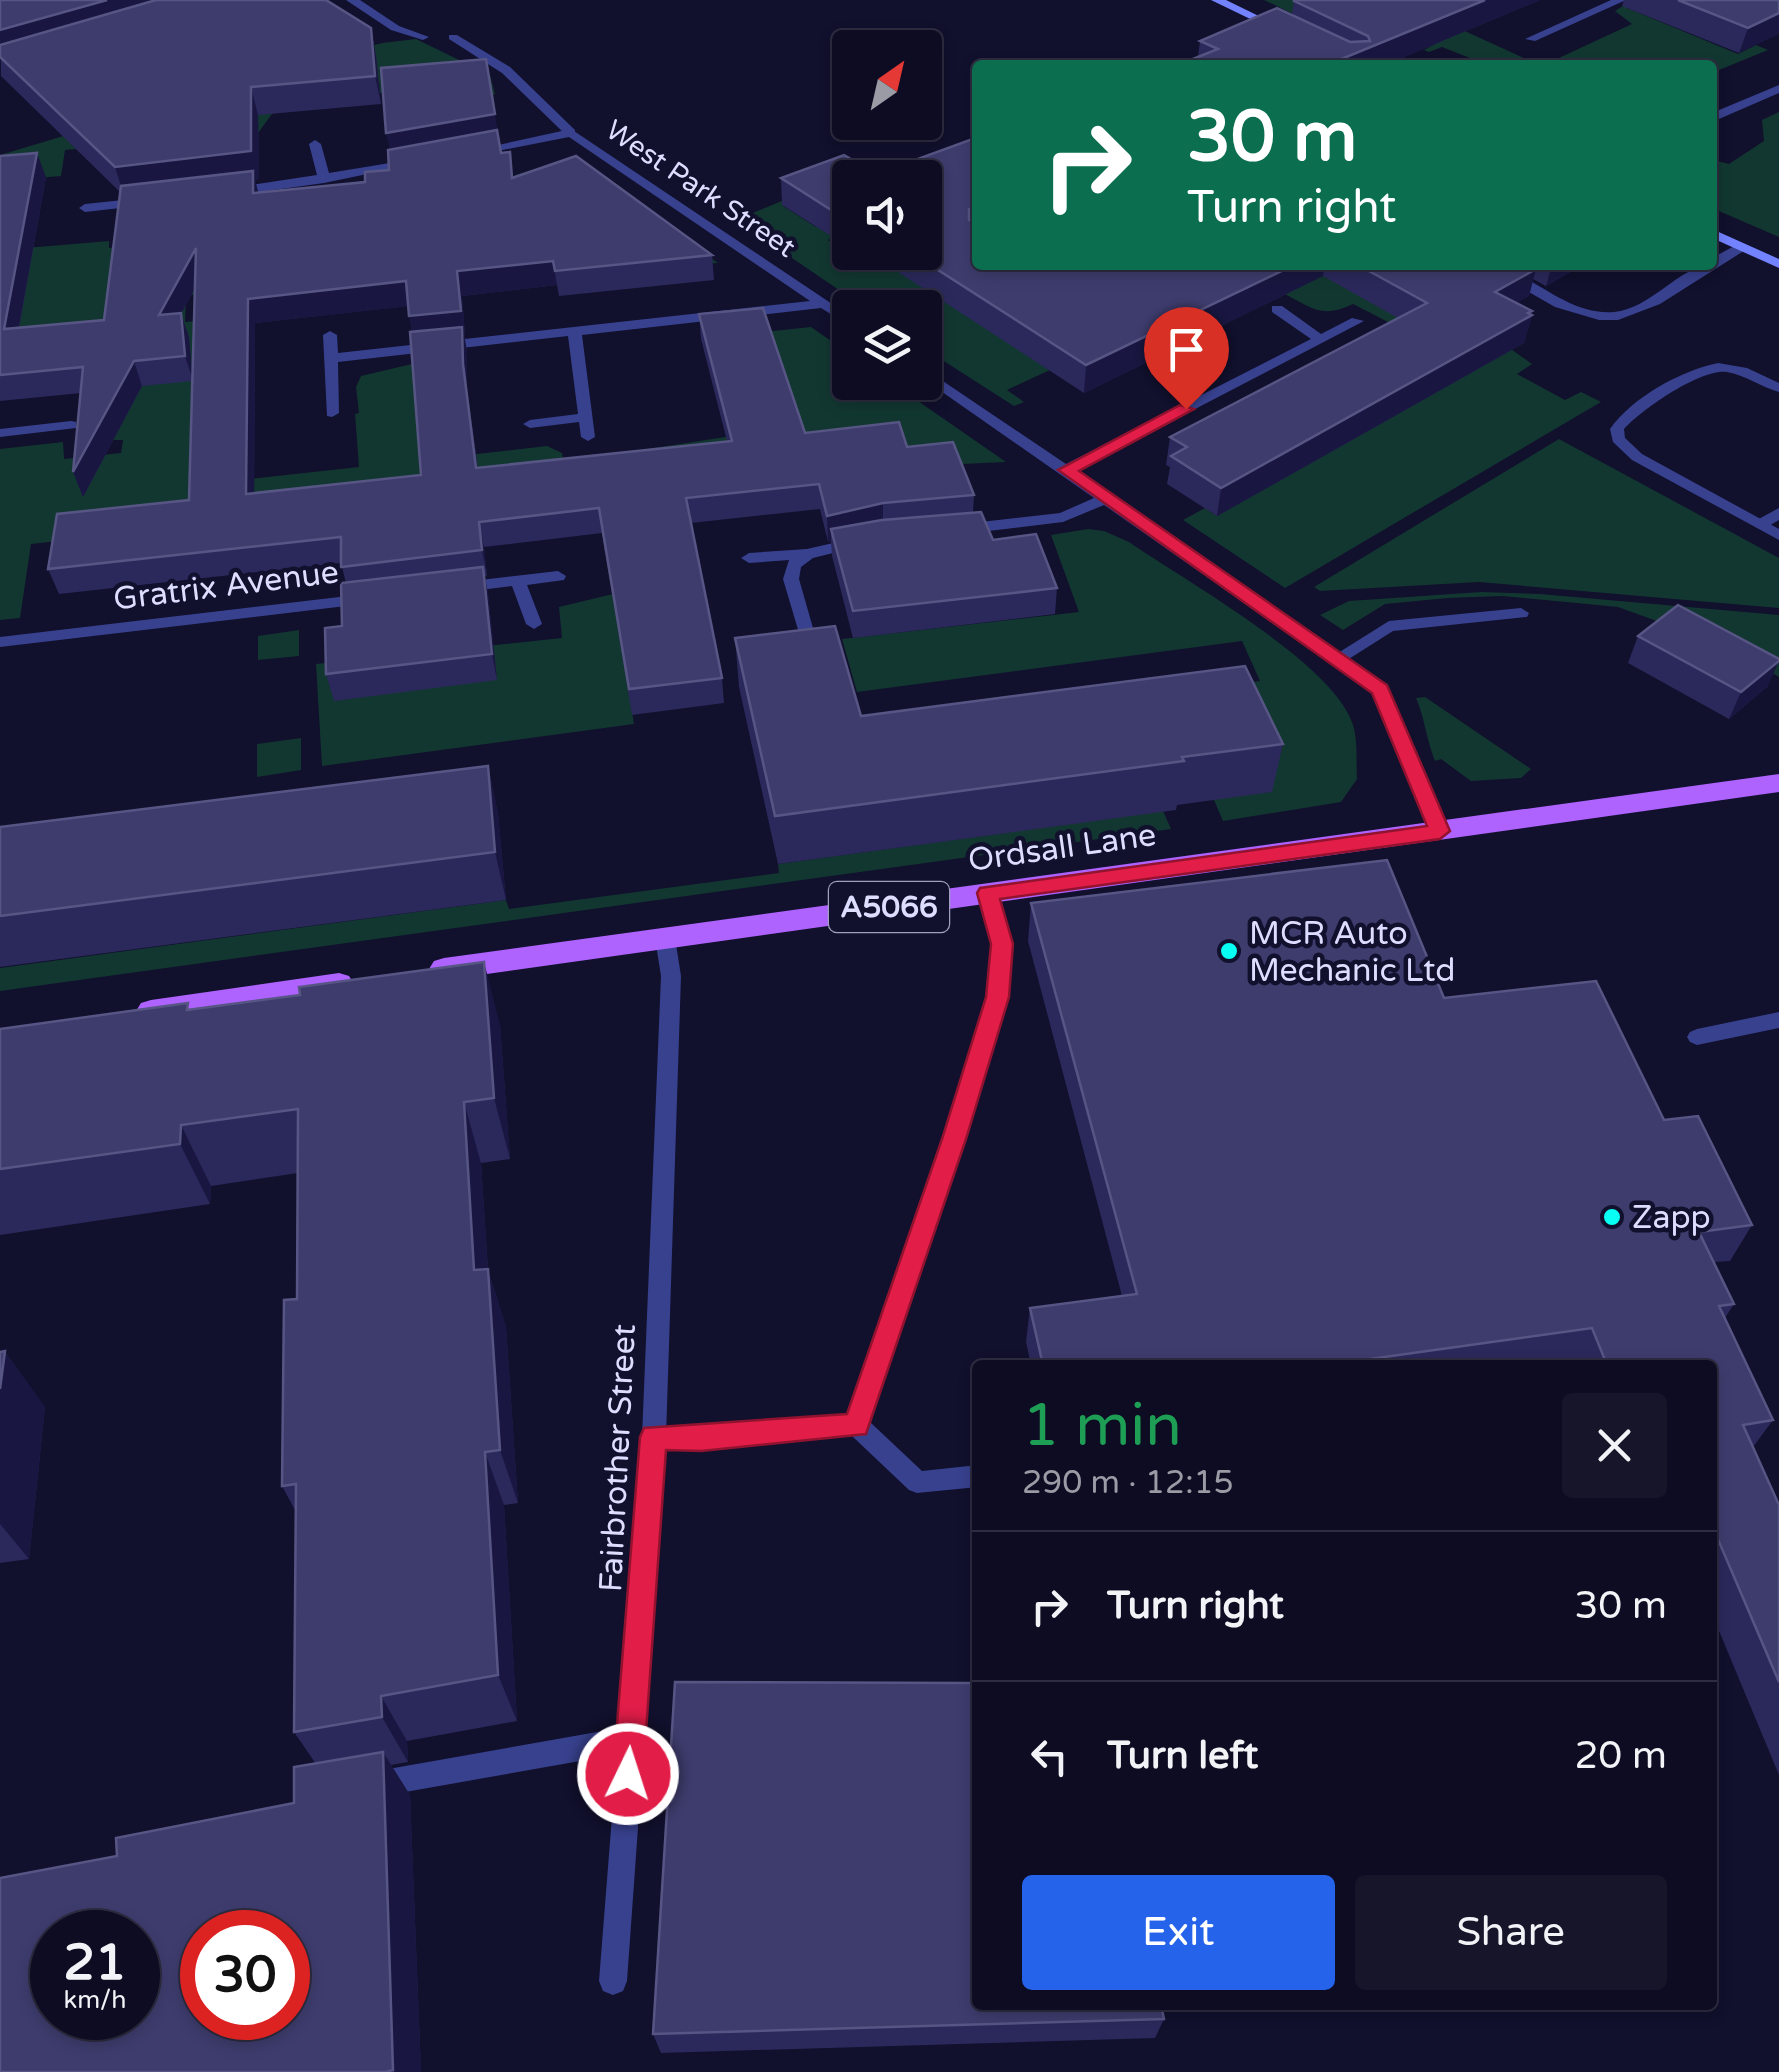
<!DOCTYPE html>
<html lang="en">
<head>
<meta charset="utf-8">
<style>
  body { margin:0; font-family:"Varela Round",sans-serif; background:#16152a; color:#f1f3f6; height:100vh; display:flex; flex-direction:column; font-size:38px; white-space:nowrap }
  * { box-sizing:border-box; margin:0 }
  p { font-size:32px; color:#9a9ba5 }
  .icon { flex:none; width:55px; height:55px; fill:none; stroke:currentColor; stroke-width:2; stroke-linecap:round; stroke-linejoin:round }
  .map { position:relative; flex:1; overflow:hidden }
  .panel { position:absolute; left:972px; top:1360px; width:745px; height:650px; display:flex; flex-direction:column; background:#0d0c22; border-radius:10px; box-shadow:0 5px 15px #0003,0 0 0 2px #2d2c40 }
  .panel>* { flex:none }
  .top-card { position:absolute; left:972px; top:60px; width:745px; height:210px; border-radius:10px; box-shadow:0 5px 15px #0003,0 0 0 2px #2d2c40; background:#0b6e4f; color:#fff; overflow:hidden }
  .needle { width:65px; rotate:34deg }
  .fabs { position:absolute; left:832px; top:30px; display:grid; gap:20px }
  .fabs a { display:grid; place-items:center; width:110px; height:110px; border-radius:10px; background:#0d0c22; box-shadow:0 5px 15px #0003,0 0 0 2px #2d2c40; font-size:50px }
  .speed { position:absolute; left:30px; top:1910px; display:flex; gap:20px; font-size:50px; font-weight:700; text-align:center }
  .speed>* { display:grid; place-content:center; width:130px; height:130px; border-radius:50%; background:#0d0c22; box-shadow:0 5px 15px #0003,0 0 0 2px #2d2c40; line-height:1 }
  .speed small { font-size:25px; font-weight:400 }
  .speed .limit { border:15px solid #d22; background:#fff; color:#111 }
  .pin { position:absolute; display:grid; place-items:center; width:85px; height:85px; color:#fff; margin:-102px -42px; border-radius:50% 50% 50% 0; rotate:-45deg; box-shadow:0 0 10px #0007 }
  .pin .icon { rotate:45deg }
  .me { position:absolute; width:110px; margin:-55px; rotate:4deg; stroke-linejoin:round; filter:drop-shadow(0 0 8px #0008) }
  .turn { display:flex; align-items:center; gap:35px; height:210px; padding:0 50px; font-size:45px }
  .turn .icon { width:130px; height:130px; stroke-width:2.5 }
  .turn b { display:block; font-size:70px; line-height:85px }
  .round { display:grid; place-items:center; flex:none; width:105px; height:105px; border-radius:10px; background:#16152a }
  .summary { display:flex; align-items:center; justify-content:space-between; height:170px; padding:0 50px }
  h1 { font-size:60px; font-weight:600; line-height:75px; color:#1e9e55 }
  .action { display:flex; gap:20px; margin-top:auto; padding:20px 50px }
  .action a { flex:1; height:115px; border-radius:10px; background:#2563eb; color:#fff; font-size:40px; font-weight:600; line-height:115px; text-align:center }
  .action a+a { background:#16152a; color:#f1f3f6 }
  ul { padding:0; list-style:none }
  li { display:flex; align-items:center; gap:30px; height:150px; padding:0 50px; border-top:2px solid #2d2c40 }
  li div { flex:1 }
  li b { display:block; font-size:38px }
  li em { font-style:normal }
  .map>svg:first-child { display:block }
  .green { fill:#123731 }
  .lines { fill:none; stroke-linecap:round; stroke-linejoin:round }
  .lane { fill:#38418e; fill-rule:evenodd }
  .street { fill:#38418e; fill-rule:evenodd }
  .secondary { fill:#7383ff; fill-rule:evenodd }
  .primary { fill:#ae63ff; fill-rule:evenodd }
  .wall { fill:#2b295b; fill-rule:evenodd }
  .shaded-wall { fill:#191741 }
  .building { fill:#3e3c6d; stroke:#575584; stroke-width:2.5; fill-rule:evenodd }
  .route { fill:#e11d48; stroke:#92132f; stroke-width:2.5 }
  .poi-dot { fill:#08fff4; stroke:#11102d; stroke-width:4 }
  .labels { text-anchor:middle; stroke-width:9; stroke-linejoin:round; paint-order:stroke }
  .far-street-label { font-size:28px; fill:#dcddff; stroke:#11102d }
  .shield { fill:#11102d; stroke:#9fa0c0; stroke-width:2.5 }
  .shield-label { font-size:30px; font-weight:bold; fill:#dcddff }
  .street-label { font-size:32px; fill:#dcddff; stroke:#11102d }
  .poi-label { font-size:32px; fill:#dcddff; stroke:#11102d; text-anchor:start }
</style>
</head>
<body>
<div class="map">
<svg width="1779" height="2072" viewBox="0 0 1779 2072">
  <rect width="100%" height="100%" fill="#11102d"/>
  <g class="green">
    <path d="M1264,0H1397L1539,65H1488L1442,47L1429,52L1424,50L1435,44L1308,21Z"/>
    <path d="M1632,0L1627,8L1738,54L1756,45L1768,50L1714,72L1712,65H1684L1673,60L1663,65L1548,63L1632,24L1615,11Z"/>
    <path d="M416,39L490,75L495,94L492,96L489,84L380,93L379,81L272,114L258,133L65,150L61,176L0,181V155L325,58L382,43Z"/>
    <path d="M1779,112V237L1712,208L1713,160L1729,164L1764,141L1762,120Z"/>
    <path d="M531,171L557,188L661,222L718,263L186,295L185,322L210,320L213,483L359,467L355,414L359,413L356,387L361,376L416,363L424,460L547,446L562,453L563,459C640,453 716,436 793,428L764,332L811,327L850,354V382L892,383L1006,462L605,480L31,544L20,618L0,620V449L63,442L64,459L121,453L123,440H113L99,346L0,324L14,249L109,241V248L124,246L516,186L515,175Z"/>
    <path d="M796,195L783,206L816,227L834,220L845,232L828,240L862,262L880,255L939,299L958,292L1082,265H1303L1508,347L1532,364L1517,374L1565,400L1581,392L1601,402L1285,588L1183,520L1205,508L1217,516L1456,381L1392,324L1353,304C1321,319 1312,308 1283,293L1052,369L1007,390L1024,402L1014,406L925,349V308L864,307L736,220Z"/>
    <path d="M1559,439L1779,558V608L1479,582L1320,591L1314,587Z"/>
    <path d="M1088,529L1104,531L1129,542C1184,580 1335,664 1353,725C1358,741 1356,762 1357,779L1341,802L1223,821L1214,800L1224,686L1260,681L1242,641L857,692L842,639L1079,612L1051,535Z"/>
    <path d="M1481,592L1540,594L1779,615V677L1731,648L1618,607L1502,596L1448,598L1385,604L1343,630L1320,615L1349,601Z"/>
    <path d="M613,594L634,724L322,766L316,664L562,638L559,607Z"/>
    <path d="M299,630V656L258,660V636Z"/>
    <path d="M1425,697L1531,769L1521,778L1471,781L1441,759L1435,761C1426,739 1425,719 1416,698Z"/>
    <path d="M301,738V770L257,777V744Z"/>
    <path d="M1163,811L1171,829L0,991V968L506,900L509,909L779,873L778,864Z"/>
  </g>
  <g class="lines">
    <g class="lane">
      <path d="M346,0H360L399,26L429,37L423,40L391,30Z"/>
      <path d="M449,35H457L510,67L575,130V136H567L502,73L449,39Z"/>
      <path d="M1779,508V520L1767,527H1755V521Z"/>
      <path d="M1521,608L1529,613L1527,617L1393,631L1344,662H1332L1330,658L1389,621Z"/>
      <path d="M987,886L996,893L1012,944L1008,997L964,1139L870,1422L922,1471L978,1465V1487L917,1493L909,1490L852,1436L701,1450L646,1445L642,1437L646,1429L654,1426L701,1428L849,1415L944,1139L988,997L992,944L978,893Z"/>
      <path d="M1779,1012V1028L1697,1045L1690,1042L1687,1037L1690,1032L1697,1029Z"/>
      <path d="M631,1726L640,1730L644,1739L640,1748L631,1752L377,1797L368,1793L364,1784L368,1775L377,1771Z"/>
    </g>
    <g class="street">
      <path d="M1611,0H1626L1535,41L1525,39Z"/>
      <path d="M1779,85V93L1712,122V113Z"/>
      <path d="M571,129L850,316V326L821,308L582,335L595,437L588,441L581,437L579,422L530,428L523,424L530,420L578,414L568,336L338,362L339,413L332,417L327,416L323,335L330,331L337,335L338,353L810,301L569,137L477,155L471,151Z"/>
      <path d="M315,140L321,144L329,173L414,159L420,163L324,183L230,196L224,192L230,188L317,175L309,144Z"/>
      <path d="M142,198L148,202L147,205L85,212L79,208L85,204Z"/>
      <path d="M1738,244L1750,247L1660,304L1618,320H1599L1555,307L1482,265C1528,265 1562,316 1614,312C1651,309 1680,265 1712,265V258Z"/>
      <path d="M1272,306H1282L1321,334L1352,318L1364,321L1076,471L1386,686L1449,831L1446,836L1440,837L1431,831L1373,693L1104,505L1063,522L963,534L955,529L963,524L1060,513L1094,498L925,380V369L1066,464L1311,339L1272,312Z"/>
      <path d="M1718,363L1747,368L1779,383V392C1761,387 1745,375 1727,372C1701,368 1641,410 1624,429L1625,438L1642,454L1779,529V540L1632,460L1613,442L1610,429C1633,397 1680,371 1718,363Z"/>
      <path d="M71,421L76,422V428L0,437V429Z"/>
      <path d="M855,538L863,543L861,546L813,558L801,567L799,579L821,656L819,660H807L783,579L789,560L749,563L741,558L749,553L807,549Z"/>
      <path d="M558,571L566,576L564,580L527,585L542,624L534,629L526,624L512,586L464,592L456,587L464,582Z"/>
      <path d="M365,594L373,599L371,603L0,647V637Z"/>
      <path d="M665,931L675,938L681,976L666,1437L627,1981L623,1991L613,1995L603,1991L599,1981L642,1437L661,976L655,938Z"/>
    </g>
    <g class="secondary">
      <path d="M1211,0H1226L1283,28L1273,30Z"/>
      <path d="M1712,229L1779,259V268L1712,238Z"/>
    </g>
    <g class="primary">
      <path d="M1779,774V792L444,980L434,977L429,969L434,961L444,958Z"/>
      <path d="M339,973L349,976L354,984L349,992L339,995L151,1022L141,1019L136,1011L141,1003L151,1000Z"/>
    </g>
  </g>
  <g class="wall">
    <path d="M0,0L371,28L376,56L381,104L258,115L259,179L255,180L258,192L365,182L389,170L501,153L513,178L712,255L714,280L559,296L557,285L462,296L465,335H464L467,351V389L478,468L727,441L701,339L699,314L805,433L907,447L974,495L973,512L993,540L1057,588L1055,614L853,638L832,556L831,541L828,542L820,509L691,523L722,678L724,703L632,715L602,533L484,547L487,576H485L488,594L497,680L334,701L326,674L342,626L346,583L341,563L59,594L48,569L189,500L192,381L142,386L83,497L81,393L0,401V403V156L46,177L19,328L104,320L120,192L1,76ZM195,288L192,375L189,337L181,314ZM408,306L412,332L421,475L254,493L255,323Z"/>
    <path d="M1540,0L1385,65L1198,57L1200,41L1292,15L1294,1Z"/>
    <path d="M1624,0H1779L1739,53L1622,6Z"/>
    <path d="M978,137V265H1583L1546,286L1533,279L1529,296L1516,303L1532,311L1531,315H1532L1524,343L1217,516L1167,484L1170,467L1166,465L1170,437L1398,318L1323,276L1084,393L875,257L868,260L856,252H925V178H850V248L782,205L781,178L844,155L877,174Z"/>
    <path d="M1638,636L1768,686L1729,719L1628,663Z"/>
    <path d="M735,638L861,716L1283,744L1272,792L1177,805L1176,810L778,864L739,687Z"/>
    <path d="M488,766L498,814L506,900L0,967V827Z"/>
    <path d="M1031,903L1444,998L1664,1120L1752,1225L1730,1261L1714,1262L1734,1304L1725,1318L1773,1420L1753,1447L1779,1505V1775L1712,1614V1365H1574L1573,1362L1550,1365H1031L1026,1342L1030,1308L1122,1296L1028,941Z"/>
    <path d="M191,1010L500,1025L510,1159L481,1163L488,1270L506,1327L518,1503L504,1505L517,1721L407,1741L408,1762L391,1765L410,1795L421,2072H0L117,1856L294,1803L316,1764L294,1732L295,1510L282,1486L297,1299L298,1173L211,1186L210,1204L0,1235V1029Z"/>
    <path d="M0,1352L45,1407L29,1559L0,1563Z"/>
    <path d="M973,1487L1164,2019L1155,2038L661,2053L653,2034L970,1683V1518Z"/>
  </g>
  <g class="shaded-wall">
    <path d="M107,0H211L0,56V30Z"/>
    <path d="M1485,0H1540L1385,65H1327Z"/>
    <path d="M1779,13V34L1739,53L1748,28Z"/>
    <path d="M371,28L376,56L381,104L375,76Z"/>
    <path d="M251,87L258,115L259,179L255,180L259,195L124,196L115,167Z"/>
    <path d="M495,114L499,139L392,159L386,133Z"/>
    <path d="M37,153L46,177L14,354L4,329Z"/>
    <path d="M978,208V236L968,237L969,209Z"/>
    <path d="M196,248L203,273L181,314L189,337L193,381L185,356L159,315Z"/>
    <path d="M868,252H875V257L868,260Z"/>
    <path d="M553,261L557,285L462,296L465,335H464L467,351V389L481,493L414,341L409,316L457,271Z"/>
    <path d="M1294,265H1325L1323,276L1084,393L1086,365Z"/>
    <path d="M1552,265H1583L1546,286Z"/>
    <path d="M1536,269L1529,296L1488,320L1495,292Z"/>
    <path d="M406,281L411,306L255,323L254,519L246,494L248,299Z"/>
    <path d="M1532,311L1530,316L1532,315L1524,343L1217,516L1221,488Z"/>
    <path d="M134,361L142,386L83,497L73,472Z"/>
    <path d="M883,503V528L831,529V541L828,542L827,516Z"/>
    <path d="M479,522L484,547L487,576L482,550Z"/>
    <path d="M483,567L488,594L497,680L492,654Z"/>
    <path d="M1779,661L1768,686L1729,719L1741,692Z"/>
    <path d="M488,766L498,814L506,900L495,852Z"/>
    <path d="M484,962L500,1025L510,1159L494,1098Z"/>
    <path d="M464,1102L481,1163L488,1270L506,1327L518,1503L500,1450L474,1270Z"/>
    <path d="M181,1125L211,1186L210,1204L180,1144Z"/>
    <path d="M5,1351L45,1407L29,1559L0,1524V1389Z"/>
    <path d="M485,1452L504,1505L517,1721L498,1675Z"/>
    <path d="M381,1696L407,1741L408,1762L382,1717Z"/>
    <path d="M383,1752L410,1795L421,2072H395L393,2070Z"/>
  </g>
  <g class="building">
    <path d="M0,0H107L0,30Z"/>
    <path d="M156,0H326L371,28L375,76L251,87V151L115,167L0,57V45Z"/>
    <path d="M1295,0H1485L1327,65H1178L1218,49L1200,41L1277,8L1350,42L1370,41L1368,36L1294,1Z"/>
    <path d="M1678,0H1779V13L1748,28Z"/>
    <path d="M486,59L495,114L386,133L381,68Z"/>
    <path d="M497,130L501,153L510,152L512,178L576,156L712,255L555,271L553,261L457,271L461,311L409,316L406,281L248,299L246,494L421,475L410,332L462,327L463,364L476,468L732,441L699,314L763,308L805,433L899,422L907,447L953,442L974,495L883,503L827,516L819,484L686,498L722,678L629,689L599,508L479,522L482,550L341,567V537L48,569L57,514L189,500L196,248L159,315L181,313L185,356L134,361L73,472L83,367L0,375V156L37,153L4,329L104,320L121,186L253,171V193L365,182V172L389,170L388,150Z"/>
    <path d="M978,137V208L969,209V220L978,221V265H1294L1086,365L910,252H925V178H850V222L781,178L844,155L877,174Z"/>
    <path d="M1358,265H1530L1536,269L1495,292L1532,311L1528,313L1532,315L1221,488L1171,456L1187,447L1170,437L1427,303Z"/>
    <path d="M981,512L993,540L1036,534L1057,588L853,611L831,529L882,520Z"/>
    <path d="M483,567L492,654L326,674L325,628L342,626L341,583Z"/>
    <path d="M1678,605L1779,659V661L1741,692L1638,636Z"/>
    <path d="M835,626L861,716L1245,666L1283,744L1182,757L1184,761L775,816L735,638Z"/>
    <path d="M488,766L495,852L0,916V827Z"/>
    <path d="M1387,860L1444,998L1596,981L1664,1120L1698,1116L1752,1225L1699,1232L1734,1304L1719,1306L1773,1420L1743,1425L1779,1505V1682L1714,1530H1712V1365H1607L1592,1328L1327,1365H1043L1030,1308L1137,1294L1031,903Z"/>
    <path d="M484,962L494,1098L464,1102L474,1270L488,1269L500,1450L485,1452L498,1675L381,1696L382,1717L294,1732L296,1484L282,1486L284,1300L297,1299L298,1109L181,1125L180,1144L0,1169V1029L188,1003L187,1010L300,995L299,987Z"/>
    <path d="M5,1351L0,1389V1352Z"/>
    <path d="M973,1487H978V2005H1161L1164,2019L653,2034L675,1682L973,1683Z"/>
    <path d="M383,1752L393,2070L386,2072H0V1878L117,1856L116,1838L294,1803V1767ZM52,1932H138V2018H52ZM202,1932H288V2018H202Z"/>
  </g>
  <path class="route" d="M1180,405L1194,409L1079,471L1387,685L1450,831L1440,839L1000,899L1013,944L1009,997L966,1139L866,1434L701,1451L666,1450L643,1774L639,1784L628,1788L617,1784L613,1774L640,1437L644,1428L847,1414L942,1139L986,997L991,944L977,893L980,888L1427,826L1372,693L1058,470Z"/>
  <g class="poi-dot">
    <circle cx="1229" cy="951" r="10"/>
    <circle cx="1612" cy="1217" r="10"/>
  </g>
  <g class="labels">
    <g class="far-street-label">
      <text transform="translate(701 188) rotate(34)" y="10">West Park Street</text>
    </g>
    <rect class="shield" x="829" y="882" width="120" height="50" rx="8"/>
    <g class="shield-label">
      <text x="889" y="917">A5066</text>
    </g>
    <g class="street-label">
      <text transform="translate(226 585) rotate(-7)" y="11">Gratrix Avenue</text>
      <text transform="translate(1062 847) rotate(-8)" y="11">Ordsall Lane</text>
      <text transform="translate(617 1458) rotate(-87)" y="11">Fairbrother Street</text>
    </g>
    <g class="poi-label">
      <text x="1249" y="944">MCR Auto<tspan x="1249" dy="37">Mechanic Ltd</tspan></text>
      <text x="1632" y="1228">Zapp</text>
    </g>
  </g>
</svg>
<div class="fabs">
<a><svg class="needle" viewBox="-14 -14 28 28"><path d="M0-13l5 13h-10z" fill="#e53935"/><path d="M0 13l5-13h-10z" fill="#9a9ba5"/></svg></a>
<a><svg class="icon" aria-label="sound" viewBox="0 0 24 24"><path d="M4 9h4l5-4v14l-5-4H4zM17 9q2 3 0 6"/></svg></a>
<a><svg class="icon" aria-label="layers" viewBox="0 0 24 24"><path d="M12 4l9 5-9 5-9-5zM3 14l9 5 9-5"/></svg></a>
</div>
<div class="speed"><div>21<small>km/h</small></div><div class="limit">30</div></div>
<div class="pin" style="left:1186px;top:409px;background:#d93025"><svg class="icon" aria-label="arrive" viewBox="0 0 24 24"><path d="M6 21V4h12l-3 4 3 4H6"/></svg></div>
<svg class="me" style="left:628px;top:1774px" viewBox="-20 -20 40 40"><circle r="17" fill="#e11d48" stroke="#fff" stroke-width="3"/><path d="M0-11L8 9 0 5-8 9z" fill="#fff"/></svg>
<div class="top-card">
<div class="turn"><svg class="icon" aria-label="right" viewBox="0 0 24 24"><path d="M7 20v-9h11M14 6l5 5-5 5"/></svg><div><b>30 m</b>Turn right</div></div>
</div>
<section class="panel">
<div class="summary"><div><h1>1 min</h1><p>290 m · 12:15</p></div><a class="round"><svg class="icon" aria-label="close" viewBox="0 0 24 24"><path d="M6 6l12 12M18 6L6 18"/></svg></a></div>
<ul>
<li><svg class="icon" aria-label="right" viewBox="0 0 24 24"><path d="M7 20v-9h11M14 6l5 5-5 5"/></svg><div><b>Turn right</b></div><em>30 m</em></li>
<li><svg class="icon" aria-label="left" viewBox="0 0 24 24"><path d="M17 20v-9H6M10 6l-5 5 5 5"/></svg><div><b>Turn left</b></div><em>20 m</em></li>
</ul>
<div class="action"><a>Exit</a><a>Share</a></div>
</section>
</div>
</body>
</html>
